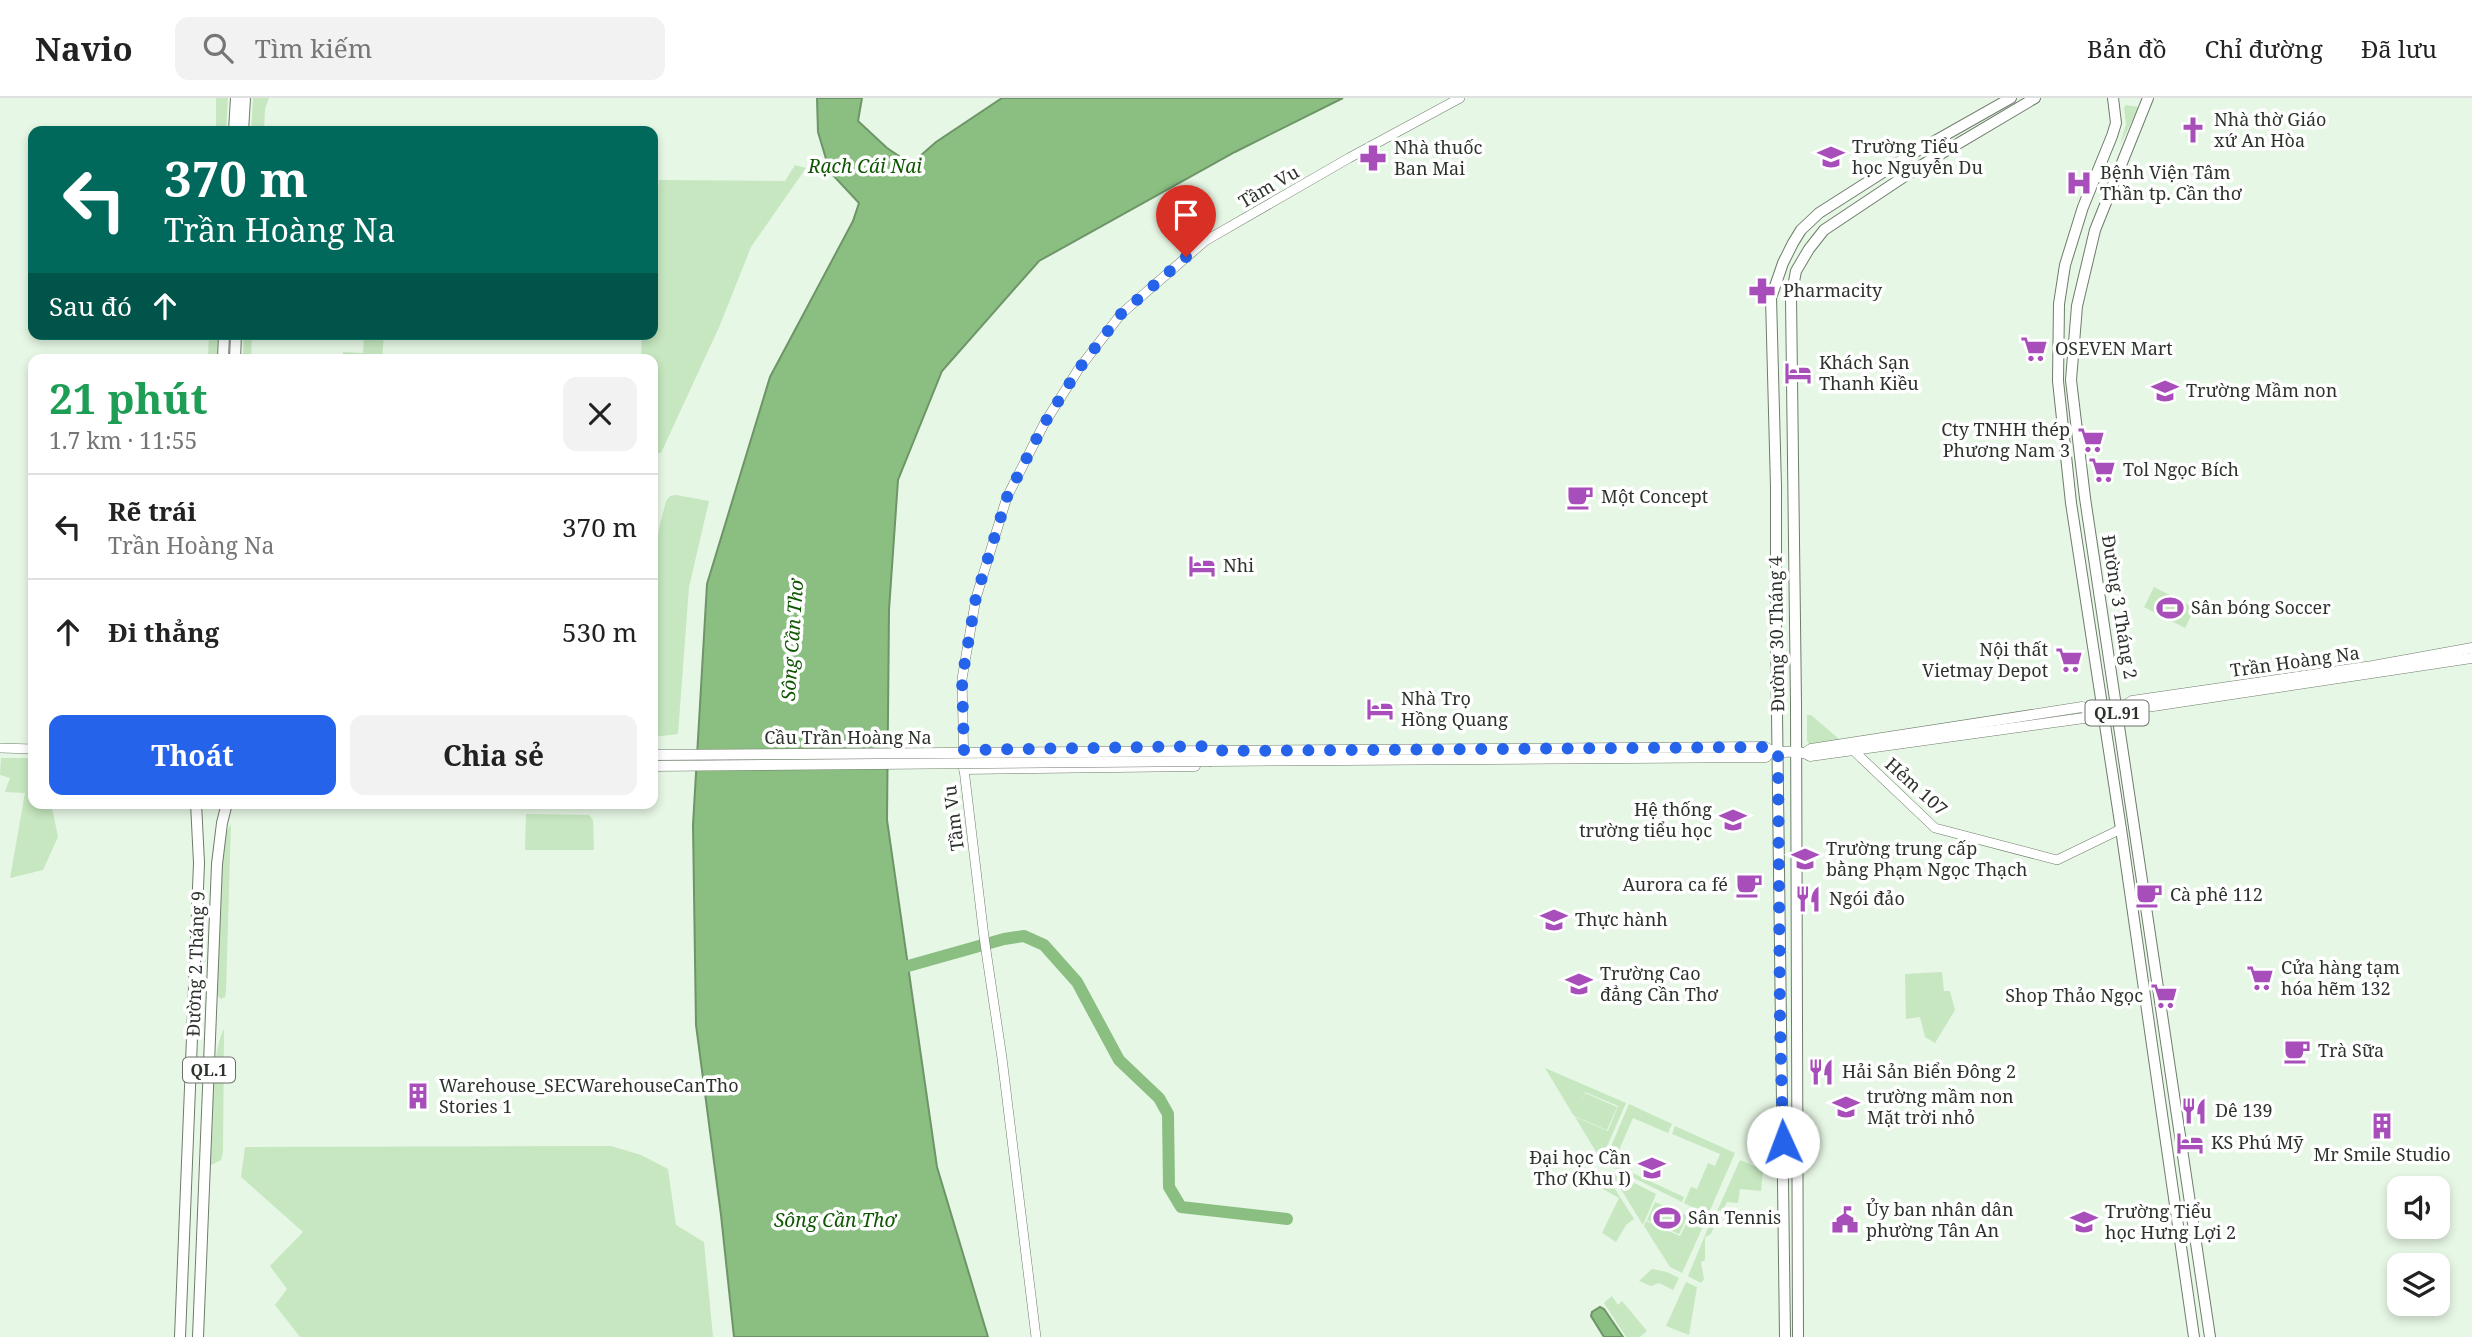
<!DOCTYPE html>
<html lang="vi">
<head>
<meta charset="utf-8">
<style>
  body { margin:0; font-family:"Noto Serif",serif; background:#f2f2f2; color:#222; height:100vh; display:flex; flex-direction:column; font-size:26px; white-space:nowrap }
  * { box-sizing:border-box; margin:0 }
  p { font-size:23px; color:#767676 }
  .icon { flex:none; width:38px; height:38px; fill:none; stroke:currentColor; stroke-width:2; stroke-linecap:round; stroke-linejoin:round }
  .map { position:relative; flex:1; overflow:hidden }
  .drawer { position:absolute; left:28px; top:256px; width:630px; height:455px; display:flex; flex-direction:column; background:#fff; border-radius:14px; box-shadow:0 4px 10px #0003 }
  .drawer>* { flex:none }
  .hud { position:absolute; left:28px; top:28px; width:630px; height:214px; border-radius:14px; box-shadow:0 4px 10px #0003; background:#00695c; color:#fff; overflow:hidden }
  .buttons { position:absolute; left:2387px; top:1078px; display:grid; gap:14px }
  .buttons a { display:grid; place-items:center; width:63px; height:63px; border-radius:14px; background:#fff; box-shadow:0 4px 10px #0003; font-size:35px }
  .pin { position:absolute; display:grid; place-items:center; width:60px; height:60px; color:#fff; margin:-72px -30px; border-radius:50% 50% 50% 0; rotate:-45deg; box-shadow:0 0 7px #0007 }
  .pin .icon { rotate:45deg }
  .me { position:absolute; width:77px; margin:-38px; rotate:358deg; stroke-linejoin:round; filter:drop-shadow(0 0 5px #0008) }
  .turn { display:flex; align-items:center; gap:24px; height:147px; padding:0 21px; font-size:32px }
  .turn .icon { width:91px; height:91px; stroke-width:2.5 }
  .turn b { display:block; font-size:49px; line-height:60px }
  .then { display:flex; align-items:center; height:66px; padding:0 21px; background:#0003; gap:14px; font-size:26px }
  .round { display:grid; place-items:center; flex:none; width:74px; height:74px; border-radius:14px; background:#f2f2f2 }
  .overview { display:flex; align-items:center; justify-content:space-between; height:119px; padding:0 21px }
  h1 { font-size:42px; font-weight:700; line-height:52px; color:#1e9e55 }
  .action { display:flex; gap:14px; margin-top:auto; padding:14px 21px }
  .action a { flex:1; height:80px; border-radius:14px; background:#2563eb; color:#fff; font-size:28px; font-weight:700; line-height:80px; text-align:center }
  .action a+a { background:#f2f2f2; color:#222 }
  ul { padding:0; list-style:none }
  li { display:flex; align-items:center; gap:21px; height:105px; padding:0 21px; border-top:2px solid #e0e0e0 }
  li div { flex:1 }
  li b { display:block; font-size:26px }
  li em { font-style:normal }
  header { display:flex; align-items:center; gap:42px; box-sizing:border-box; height:98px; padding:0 35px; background:#fff; border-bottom:2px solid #e0e0e0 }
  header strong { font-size:33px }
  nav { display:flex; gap:38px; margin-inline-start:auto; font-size:24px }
  .search { width:490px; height:63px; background:#f2f2f2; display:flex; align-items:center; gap:18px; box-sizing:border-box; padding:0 24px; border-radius:14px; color:#767676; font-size:26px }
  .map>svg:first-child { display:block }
  .green { fill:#c6e7c0 }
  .water { fill:#8abf81; stroke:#6e9568; stroke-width:2 }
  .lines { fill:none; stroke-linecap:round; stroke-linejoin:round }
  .river { stroke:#8abf81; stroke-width:12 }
  .tertiary-casing { stroke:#6f7c6c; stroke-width:10 }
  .secondary-casing { stroke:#6f7c6c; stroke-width:11 }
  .primary-casing { stroke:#6f7c6c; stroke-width:12 }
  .trunk-casing { stroke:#6f7c6c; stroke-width:12 }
  .tertiary { stroke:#fff; stroke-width:9 }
  .secondary { stroke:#fff; stroke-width:10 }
  .primary { stroke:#fff; stroke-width:10 }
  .trunk { stroke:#fff; stroke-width:10 }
  .secondary-bridge-casing { stroke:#6f7c6c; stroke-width:11; stroke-linecap:butt }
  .secondary-bridge { stroke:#fff; stroke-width:10 }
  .route { stroke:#2563eb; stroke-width:12; stroke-dasharray:0 21.6 }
  .labels { text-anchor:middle; stroke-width:7; stroke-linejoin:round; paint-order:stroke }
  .shield { fill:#fff; stroke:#6c706b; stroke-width:2 }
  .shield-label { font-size:16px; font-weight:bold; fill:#2d332c }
  .poi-label { font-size:18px; fill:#2d332c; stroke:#fff; text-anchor:start }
  .street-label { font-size:18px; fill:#2d332c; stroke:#fff }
  .water-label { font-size:19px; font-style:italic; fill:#0e5700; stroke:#fff }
</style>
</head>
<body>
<header>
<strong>Navio</strong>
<div class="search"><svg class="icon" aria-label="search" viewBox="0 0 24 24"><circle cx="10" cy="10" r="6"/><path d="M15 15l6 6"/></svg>Tìm kiếm</div>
<nav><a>Bản đồ</a><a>Chỉ đường</a><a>Đã lưu</a></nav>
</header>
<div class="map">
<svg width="2472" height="1239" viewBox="0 0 2472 1239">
  <rect width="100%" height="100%" fill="#e7f7e5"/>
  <g class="green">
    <path d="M216,0H228L226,33H216Z"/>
    <path d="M253,0H269L265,11L264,33H251Z"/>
    <path d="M2126,7L2139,9L2120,47L2126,26L2124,10Z"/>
    <path d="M795,67L806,70L751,149L720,227L661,355H653V261H641L642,236H653V134L659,82L785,83Z"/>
    <path d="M209,236H218L217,261H208Z"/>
    <path d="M244,236H252L251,261H243Z"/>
    <path d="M364,236H384L382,261H343V254L363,255Z"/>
    <path d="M676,397L709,403L689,489L678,636L653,639V455L666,403L670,398Z"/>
    <path d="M2154,489L2195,510L2185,530L2144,509Z"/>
    <path d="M1807,617H1811L1839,641L1837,644L1810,647L1807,643Z"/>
    <path d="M1,660H33V694L31,695H33V705H51L58,739L43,772L10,780L25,695L5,694L10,680L0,677Z"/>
    <path d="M526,716L589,717L593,722L594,752H525Z"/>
    <path d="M231,726L226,893L225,899L221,901L216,896L222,754L225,737Z"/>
    <path d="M1942,874L1944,893H1950L1955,912L1935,945L1925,939L1920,919L1906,921L1905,876Z"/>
    <path d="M224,931L223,1054L221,1062L211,1067L209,1063C210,1035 211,953 224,931Z"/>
    <path d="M1545,970L1626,1005L1601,1062L1575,1019L1608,1033L1618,1008L1585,994L1579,1008L1585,995L1617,1009L1607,1032L1574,1018Z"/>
    <path d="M1629,1006L1672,1026L1668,1035L1633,1020L1613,1066L1684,1099L1682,1104L1604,1065Z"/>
    <path d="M1675,1028L1735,1055L1708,1117L1684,1105L1691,1089L1697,1091L1708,1065L1715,1068L1720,1056L1672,1036Z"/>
    <path d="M611,1048L641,1057L668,1071L676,1127L704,1144L713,1239H300L275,1207L287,1191L270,1168L303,1134L241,1079L245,1049Z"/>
    <path d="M1740,1062L1763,1072L1761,1093L1740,1091L1738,1105L1727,1104L1723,1112L1717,1113Z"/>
    <path d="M1609,1072L1656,1096L1643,1127Z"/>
    <path d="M1608,1080L1634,1121L1626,1127L1616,1144L1602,1135L1619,1100L1603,1091Z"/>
    <path d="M1655,1104L1688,1118L1679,1136L1647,1122Z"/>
    <path d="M1698,1118L1706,1122L1682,1175L1670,1169L1644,1128L1646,1123L1680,1138L1687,1124L1694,1127Z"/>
    <path d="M1711,1123L1715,1126L1711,1136L1705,1139V1162L1701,1164L1704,1181L1701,1185L1688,1178Z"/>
    <path d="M1652,1171L1667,1174L1679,1180L1673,1192L1659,1185L1651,1188L1639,1183Z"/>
    <path d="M1686,1184L1697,1189L1689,1237L1666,1228Z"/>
    <path d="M1612,1198L1618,1207L1622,1203L1647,1233L1640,1239H1626L1604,1205Z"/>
  </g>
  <g class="water">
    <path d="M817,0H862L858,23L887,50L911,66L936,44L1002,0H1343L1235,54L1039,163L942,273L898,382L889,512L887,722L937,1069L988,1239H734L721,1117L696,927L693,727L707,486L770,279L853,123L859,105L830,74L818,34Z"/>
    <path d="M1600,1209L1604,1211L1623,1239H1604L1591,1218L1592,1214Z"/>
  </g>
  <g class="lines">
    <path class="river" d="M908,868L1004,841L1024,838L1044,847L1077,884L1119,962L1159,1000L1168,1016L1169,1089L1181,1109L1287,1121"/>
    <g class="tertiary-casing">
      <g id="tertiary">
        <path d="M0,650L33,651"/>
        <path d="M1854,653L1935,730L2057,762L2121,731"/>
        <path d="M1036,1239L1002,960L984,839L964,671L962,581L976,500L1007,399L1044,326L1078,272L1121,216L1205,143L1349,60L1460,0"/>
      </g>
    </g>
    <g class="secondary-casing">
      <g id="secondary">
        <path d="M2123,609L2132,603L2373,568L2472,550"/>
        <path d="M1212,653L1765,649C1778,659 1797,649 1810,658L2084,620C2098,608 2116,608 2133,611L2472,560"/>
        <path d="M1805,655L1811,651L2082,609L2092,613"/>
        <path d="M1211,663L1766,659L1771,653"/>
        <path d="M964,671L1195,668"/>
      </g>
    </g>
    <g class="primary-casing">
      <g id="primary">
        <path d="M1785,1239L1776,538V389L1771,200L1783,165L1793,145L1801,132L1819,115L1910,57L2011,0"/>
        <path d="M1798,1239L1796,606L1791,199L1796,173L1809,151L1824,132L1917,70L2035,0"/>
      </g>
    </g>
    <g class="trunk-casing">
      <g id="trunk">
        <path d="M2113,0L2116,25L2112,38L2083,109L2065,167L2059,206L2058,283L2071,405L2121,731L2194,1239"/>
        <path d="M2148,0L2095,132L2077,208L2071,282L2085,400L2210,1239"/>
        <path d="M234,33L236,0"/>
        <path d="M243,33L245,0"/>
        <path d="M223,261L224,236"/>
        <path d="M235,261L236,236"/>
        <path d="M207,705H220"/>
        <path d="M180,1239L199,765L196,705"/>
        <path d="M198,1239L217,766L222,725L227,705"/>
      </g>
    </g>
    <use href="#tertiary" class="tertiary"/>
    <use href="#secondary" class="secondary"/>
    <use href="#primary" class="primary"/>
    <use href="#trunk" class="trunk"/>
    <g class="secondary-bridge-casing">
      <g id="secondary-bridge">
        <path d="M653,657L1212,653"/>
        <path d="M653,668L1211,663"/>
      </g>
    </g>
    <use href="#secondary-bridge" class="secondary-bridge"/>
  </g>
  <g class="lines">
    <path class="route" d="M1186,159L1121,216L1078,272L1044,326L1007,399L976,499L962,581L964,652L1212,648L1223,653L1765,649L1771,653L1778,654L1780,925L1783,1044"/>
  </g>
  <defs>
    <g id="church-bare" transform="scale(2.1)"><path d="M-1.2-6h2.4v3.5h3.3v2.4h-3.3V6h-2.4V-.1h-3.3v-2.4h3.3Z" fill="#a84eba" stroke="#fff" stroke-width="2.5" paint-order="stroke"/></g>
    <g id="school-bare" transform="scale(2.1)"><path d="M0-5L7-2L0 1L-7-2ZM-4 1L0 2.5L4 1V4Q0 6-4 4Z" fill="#a84eba" stroke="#fff" stroke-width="2.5" paint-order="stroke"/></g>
    <g id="pharmacy-bare" transform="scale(2.1)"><path d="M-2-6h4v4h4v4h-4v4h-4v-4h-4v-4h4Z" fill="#a84eba" stroke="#fff" stroke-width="2.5" paint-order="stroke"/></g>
    <g id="hospital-bare" transform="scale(2.1)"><path d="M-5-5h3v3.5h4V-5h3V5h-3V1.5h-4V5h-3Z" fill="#a84eba" stroke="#fff" stroke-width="2.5" paint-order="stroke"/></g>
    <g id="supermarket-bare" transform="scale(2.1)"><path d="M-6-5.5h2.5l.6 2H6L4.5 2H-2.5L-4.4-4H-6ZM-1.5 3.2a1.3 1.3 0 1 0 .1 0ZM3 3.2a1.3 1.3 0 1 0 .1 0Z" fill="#a84eba" stroke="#fff" stroke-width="2.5" paint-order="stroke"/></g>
    <g id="hotel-bare" transform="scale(2.1)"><path d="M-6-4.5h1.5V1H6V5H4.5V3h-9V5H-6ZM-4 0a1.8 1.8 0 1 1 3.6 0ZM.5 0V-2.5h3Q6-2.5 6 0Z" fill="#a84eba" stroke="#fff" stroke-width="2.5" paint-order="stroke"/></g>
    <g id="cafe-bare" transform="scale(2.1)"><path d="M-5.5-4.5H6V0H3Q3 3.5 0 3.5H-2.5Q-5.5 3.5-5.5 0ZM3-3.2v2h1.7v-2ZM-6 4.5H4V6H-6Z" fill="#a84eba" stroke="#fff" stroke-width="2.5" paint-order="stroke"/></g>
    <g id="stadium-bare" transform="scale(2.1)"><path d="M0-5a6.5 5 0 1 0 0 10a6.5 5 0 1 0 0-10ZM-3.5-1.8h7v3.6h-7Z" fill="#a84eba" stroke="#fff" stroke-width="2.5" paint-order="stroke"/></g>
    <g id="university-bare" transform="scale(2.1)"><path d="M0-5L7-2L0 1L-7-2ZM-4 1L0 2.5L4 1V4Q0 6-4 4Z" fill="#a84eba" stroke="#fff" stroke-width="2.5" paint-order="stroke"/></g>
    <g id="restaurant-bare" transform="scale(2.1)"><path d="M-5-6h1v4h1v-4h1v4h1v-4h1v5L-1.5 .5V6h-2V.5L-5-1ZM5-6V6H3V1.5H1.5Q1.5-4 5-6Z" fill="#a84eba" stroke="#fff" stroke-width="2.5" paint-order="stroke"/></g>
    <g id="building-bare" transform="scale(2.1)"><path d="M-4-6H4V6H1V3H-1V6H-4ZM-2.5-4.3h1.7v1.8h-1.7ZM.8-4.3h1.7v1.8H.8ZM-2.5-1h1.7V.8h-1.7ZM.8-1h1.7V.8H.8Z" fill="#a84eba" stroke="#fff" stroke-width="2.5" paint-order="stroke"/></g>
    <g id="civic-bare" transform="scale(2.1)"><path d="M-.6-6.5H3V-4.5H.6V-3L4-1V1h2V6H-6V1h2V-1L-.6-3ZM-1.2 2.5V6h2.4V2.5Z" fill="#a84eba" stroke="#fff" stroke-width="2.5" paint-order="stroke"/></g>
  </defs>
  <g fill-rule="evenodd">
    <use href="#church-bare" x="2193" y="32"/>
    <use href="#school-bare" x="1831" y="59"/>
    <use href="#pharmacy-bare" x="1373" y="60"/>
    <use href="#hospital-bare" x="2079" y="85"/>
    <use href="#pharmacy-bare" x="1762" y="193"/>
    <use href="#supermarket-bare" x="2034" y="251"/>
    <use href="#hotel-bare" x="1798" y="275"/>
    <use href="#school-bare" x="2165" y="293"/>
    <use href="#supermarket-bare" x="2091" y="342"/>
    <use href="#supermarket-bare" x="2102" y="372"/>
    <use href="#cafe-bare" x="1580" y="399"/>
    <use href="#hotel-bare" x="1202" y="468"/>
    <use href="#stadium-bare" x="2170" y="510"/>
    <use href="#supermarket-bare" x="2069" y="562"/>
    <use href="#hotel-bare" x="1380" y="611"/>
    <use href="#school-bare" x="1733" y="722"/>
    <use href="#university-bare" x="1805" y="761"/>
    <use href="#cafe-bare" x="1749" y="787"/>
    <use href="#cafe-bare" x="2149" y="797"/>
    <use href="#restaurant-bare" x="1808" y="801"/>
    <use href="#school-bare" x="1554" y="822"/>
    <use href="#supermarket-bare" x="2260" y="880"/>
    <use href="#university-bare" x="1579" y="886"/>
    <use href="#supermarket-bare" x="2164" y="898"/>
    <use href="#cafe-bare" x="2297" y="953"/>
    <use href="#restaurant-bare" x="1821" y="974"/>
    <use href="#building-bare" x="418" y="998"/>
    <use href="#school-bare" x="1846" y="1009"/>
    <use href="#restaurant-bare" x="2194" y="1013"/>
    <use href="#building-bare" x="2382" y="1028"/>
    <use href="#hotel-bare" x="2190" y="1045"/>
    <use href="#university-bare" x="1652" y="1070"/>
    <use href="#stadium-bare" x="1667" y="1120"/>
    <use href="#civic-bare" x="1845" y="1122"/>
    <use href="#school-bare" x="2084" y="1124"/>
  </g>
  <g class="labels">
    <g class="shield">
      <rect x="2085.5" y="602.5" width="63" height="25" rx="5"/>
      <rect x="183" y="959.5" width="52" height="25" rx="5"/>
    </g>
    <g class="shield-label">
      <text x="2117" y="621">QL.91</text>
      <text x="209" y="978">QL.1</text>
    </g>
    <g class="poi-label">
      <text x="2214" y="28">Nhà thờ Giáo<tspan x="2214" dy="21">xứ An Hòa</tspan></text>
      <text x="1852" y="55">Trường Tiểu<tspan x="1852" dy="21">học Nguyễn Du</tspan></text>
      <text x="1394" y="56">Nhà thuốc<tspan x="1394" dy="21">Ban Mai</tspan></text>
      <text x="2100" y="81">Bệnh Viện Tâm<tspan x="2100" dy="21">Thần tp. Cần thơ</tspan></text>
      <text x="1783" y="199">Pharmacity</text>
      <text x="2055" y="257">OSEVEN Mart</text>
      <text x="1819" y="271">Khách Sạn<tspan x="1819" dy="21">Thanh Kiều</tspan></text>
      <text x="2186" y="299">Trường Mầm non</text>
      <text x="2070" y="338" text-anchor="end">Cty TNHH thép<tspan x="2070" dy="21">Phương Nam 3</tspan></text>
      <text x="2123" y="378">Tol Ngọc Bích</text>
      <text x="1601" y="405">Một Concept</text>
      <text x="1223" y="474">Nhi</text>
      <text x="2191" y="516">Sân bóng Soccer</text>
      <text x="2048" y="558" text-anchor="end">Nội thất<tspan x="2048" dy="21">Vietmay Depot</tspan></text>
      <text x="1401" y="607">Nhà Trọ<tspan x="1401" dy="21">Hồng Quang</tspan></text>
      <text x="1712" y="718" text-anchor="end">Hệ thống<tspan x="1712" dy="21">trường tiểu học</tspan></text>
      <text x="1826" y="757">Trường trung cấp<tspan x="1826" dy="21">bằng Phạm Ngọc Thạch</tspan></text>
      <text x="1728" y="793" text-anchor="end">Aurora ca fé</text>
      <text x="2170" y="803">Cà phê 112</text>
      <text x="1829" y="807">Ngói đảo</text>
      <text x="1575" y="828">Thực hành</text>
      <text x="2281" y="876">Cửa hàng tạm<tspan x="2281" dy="21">hóa hẽm 132</tspan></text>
      <text x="1600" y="882">Trường Cao<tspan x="1600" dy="21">đẳng Cần Thơ</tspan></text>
      <text x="2143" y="904" text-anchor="end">Shop Thảo Ngọc</text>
      <text x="2318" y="959">Trà Sữa</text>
      <text x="1842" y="980">Hải Sản Biển Đông 2</text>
      <text x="439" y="994">Warehouse_SECWarehouseCanTho<tspan x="439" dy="21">Stories 1</tspan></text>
      <text x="1867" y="1005">trường mầm non<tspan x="1867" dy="21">Mặt trời nhỏ</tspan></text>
      <text x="2215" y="1019">Dê 139</text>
      <text x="2211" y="1051">KS Phú Mỹ</text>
      <text x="2382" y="1063" text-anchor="middle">Mr Smile Studio</text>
      <text x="1631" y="1066" text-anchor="end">Đại học Cần<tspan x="1631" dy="21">Thơ (Khu I)</tspan></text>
      <text x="1866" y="1118">Ủy ban nhân dân<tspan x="1866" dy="21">phường Tân An</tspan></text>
      <text x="2105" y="1120">Trường Tiểu<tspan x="2105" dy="21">học Hưng Lợi 2</tspan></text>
      <text x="1688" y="1126">Sân Tennis</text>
    </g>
    <g class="street-label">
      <text transform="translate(1269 89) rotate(-30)" y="6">Tầm Vu</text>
      <text transform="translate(2119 509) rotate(81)" y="6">Đường 3 Tháng 2</text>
      <text transform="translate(1777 536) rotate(-91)" y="6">Đường 30 Tháng 4</text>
      <text transform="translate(2295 564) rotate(-8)" y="6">Trần Hoàng Na</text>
      <text x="848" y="646">Cầu Trần Hoàng Na</text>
      <text transform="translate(1916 689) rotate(42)" y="6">Hẻm 107</text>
      <text transform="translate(954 720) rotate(-97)" y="6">Tầm Vu</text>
      <text transform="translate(196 866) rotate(-88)" y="6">Đường 2 Tháng 9</text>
    </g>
    <g class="water-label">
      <text x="865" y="75">Rạch Cái Nai</text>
      <text transform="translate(792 542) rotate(-86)" y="7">Sông Cần Thơ</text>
      <text x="835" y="1129">Sông Cần Thơ</text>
    </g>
  </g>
</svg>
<div class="buttons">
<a><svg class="icon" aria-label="sound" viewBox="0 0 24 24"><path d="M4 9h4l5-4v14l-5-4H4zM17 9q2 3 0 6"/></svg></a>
<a><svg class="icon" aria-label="layers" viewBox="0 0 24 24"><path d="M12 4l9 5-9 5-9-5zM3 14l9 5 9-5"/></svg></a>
</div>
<div class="pin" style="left:1186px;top:159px;background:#d93025"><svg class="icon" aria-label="arrive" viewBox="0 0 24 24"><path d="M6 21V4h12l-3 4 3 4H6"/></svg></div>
<svg class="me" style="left:1783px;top:1044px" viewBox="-20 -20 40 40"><circle r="19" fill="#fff"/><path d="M0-13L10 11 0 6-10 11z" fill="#2563eb"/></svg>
<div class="hud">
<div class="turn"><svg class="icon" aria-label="left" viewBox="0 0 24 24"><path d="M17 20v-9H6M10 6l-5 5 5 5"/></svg><div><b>370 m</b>Trần Hoàng Na</div></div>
<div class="then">Sau đó<svg class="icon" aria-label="ahead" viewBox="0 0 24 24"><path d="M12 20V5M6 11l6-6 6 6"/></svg></div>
</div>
<section class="drawer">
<div class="overview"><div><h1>21 phút</h1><p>1.7 km · 11:55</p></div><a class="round"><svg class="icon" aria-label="close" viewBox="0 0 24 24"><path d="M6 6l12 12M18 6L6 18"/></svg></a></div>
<ul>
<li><svg class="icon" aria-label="left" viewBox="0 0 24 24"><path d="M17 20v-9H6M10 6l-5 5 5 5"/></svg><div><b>Rẽ trái</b><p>Trần Hoàng Na</p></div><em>370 m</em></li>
<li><svg class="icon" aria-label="ahead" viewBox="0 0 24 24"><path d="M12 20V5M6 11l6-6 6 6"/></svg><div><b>Đi thẳng</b></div><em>530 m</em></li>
</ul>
<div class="action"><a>Thoát</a><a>Chia sẻ</a></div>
</section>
</div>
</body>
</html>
